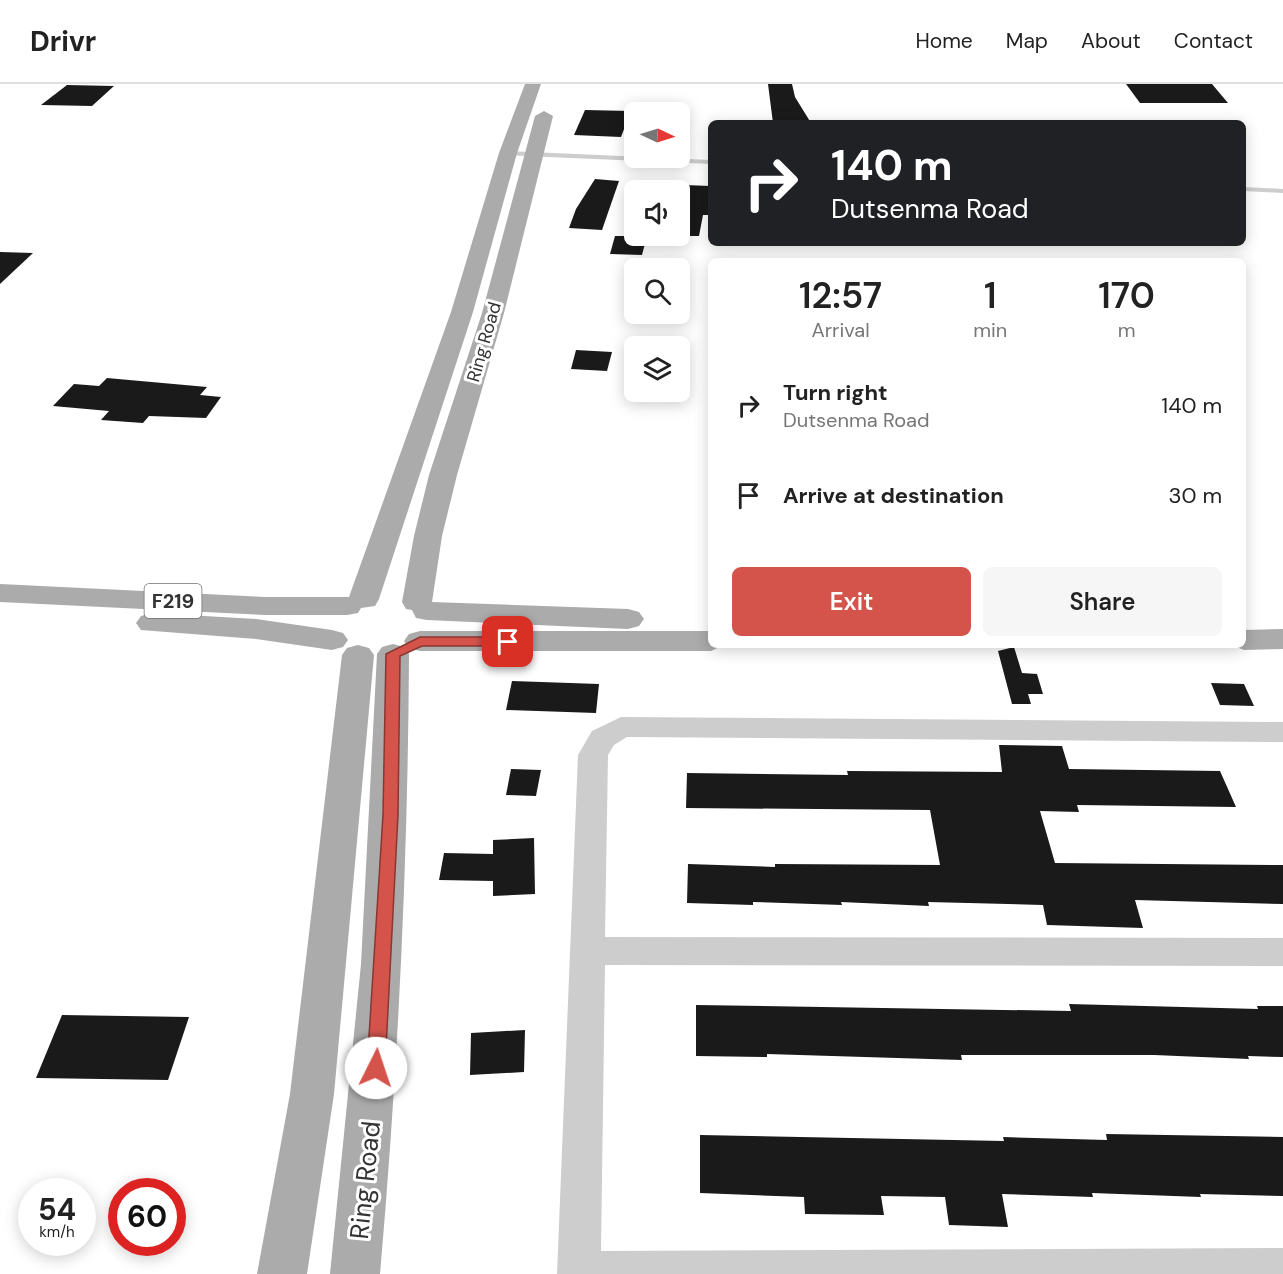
<!DOCTYPE html>
<html lang="en">
<head>
<meta charset="utf-8">
<style>
  body { margin:0; font-family:"DM Sans",sans-serif; background:#f6f6f6; color:#222; height:100vh; display:flex; flex-direction:column; font-size:22px; white-space:nowrap }
  * { box-sizing:border-box; margin:0 }
  p { font-size:20px; color:#767676 }
  .icon { flex:none; width:33px; height:33px; fill:none; stroke:currentColor; stroke-width:2; stroke-linecap:round; stroke-linejoin:round }
  .map { position:relative; flex:1; overflow:hidden }
  .panel { position:absolute; left:708px; top:174px; width:538px; height:390px; display:flex; flex-direction:column; background:#fff; border-radius:9px; box-shadow:0 3px 15px #0003 }
  .panel>* { flex:none }
  .top-card { position:absolute; left:708px; top:36px; width:538px; height:126px; border-radius:9px; box-shadow:0 3px 15px #0003; background:#202124; color:#fff; overflow:hidden }
  .needle { width:39px; rotate:94deg }
  .controls { position:absolute; left:624px; top:18px; display:grid; gap:12px }
  .controls a { display:grid; place-items:center; width:66px; height:66px; border-radius:9px; background:#fff; box-shadow:0 3px 15px #0003; font-size:30px }
  .speed { position:absolute; left:18px; top:1094px; display:flex; gap:12px; font-size:30px; font-weight:700; text-align:center }
  .speed>* { display:grid; place-content:center; width:78px; height:78px; border-radius:50%; background:#fff; box-shadow:0 3px 15px #0003; line-height:1 }
  .speed small { font-size:15px; font-weight:400 }
  .speed .limit { border:9px solid #d22; background:#fff; color:#111 }
  .pin { position:absolute; display:grid; place-items:center; width:51px; height:51px; color:#fff; margin:-26px; border-radius:12px; box-shadow:0 3px 9px #0006 }
  .me { position:absolute; width:66px; margin:-33px; rotate:4deg; stroke-linejoin:round; filter:drop-shadow(0 0 4px #0008) }
  .turn { display:flex; align-items:center; gap:21px; height:126px; padding:0 24px; font-size:27px }
  .turn .icon { width:78px; height:78px; stroke-width:2.5 }
  .turn b { display:block; font-size:42px; line-height:51px }
  .eta { display:flex; justify-content:space-evenly; align-items:center; height:102px; text-align:center }
  .eta b { font-size:36px; font-weight:600; line-height:42px }
  .primary-button { display:flex; gap:12px; margin-top:auto; padding:12px 24px }
  .primary-button a { flex:1; height:69px; border-radius:9px; background:#d4534b; color:#fff; font-size:24px; font-weight:600; line-height:69px; text-align:center }
  .primary-button a+a { background:#f6f6f6; color:#222 }
  ul { padding:0; list-style:none }
  li { display:flex; align-items:center; gap:18px; height:90px; padding:0 24px }
  li div { flex:1 }
  li b { display:block; font-size:22px }
  li em { font-style:normal }
  header { display:flex; align-items:center; gap:36px; box-sizing:border-box; height:84px; padding:0 30px; background:#fff; border-bottom:2px solid #e0e0e0 }
  header strong { font-size:28px }
  nav { display:flex; gap:33px; margin-inline-start:auto; font-size:21px }
  .map>svg:first-child { display:block }
  .building { fill:#1a1a1a }
  .lines { fill:none; stroke-linecap:round; stroke-linejoin:round }
  .service { fill:#cdcdcd; fill-rule:evenodd }
  .minor { fill:#cdcdcd; fill-rule:evenodd }
  .primary { fill:#ababab; fill-rule:evenodd }
  .route { fill:#d4534b; stroke:#8a3631; stroke-width:1.5 }
  .labels { text-anchor:middle; stroke-width:6; stroke-linejoin:round; paint-order:stroke }
  .far-street-label { font-size:18px; fill:#333; stroke:#fff }
  .shield { fill:#fff; stroke:#707070; stroke-width:1.5 }
  .shield-label { font-size:20px; font-weight:bold; fill:#333 }
  .near-street-label { font-size:26px; fill:#333; stroke:#fff }
</style>
</head>
<body>
<header>
<strong>Drivr</strong>
<nav><a>Home</a><a>Map</a><a>About</a><a>Contact</a></nav>
</header>
<div class="map">
<svg width="1283" height="1190" viewBox="0 0 1283 1190">
  <rect width="100%" height="100%" fill="#fff"/>
  <g class="building">
    <path d="M768,0H792L795,13L811,39H773Z"/>
    <path d="M1126,0H1212L1228,19H1140Z"/>
    <path d="M67,1L114,2L92,22L41,21Z"/>
    <path d="M585,26L631,27L621,53L574,51Z"/>
    <path d="M595,95L619,97L602,146L569,144L576,125Z"/>
    <path d="M684,101L711,102V131H703L699,152H680V124Z"/>
    <path d="M615,152H647L642,171L610,170Z"/>
    <path d="M0,168L33,169L0,200Z"/>
    <path d="M576,266L612,268L607,287L571,285Z"/>
    <path d="M107,294L207,303L200,311L221,313L206,334L149,332L143,339L101,336L109,327L53,322L74,300L99,302Z"/>
    <path d="M1014,563L1022,589L1037,590L1043,610H1028L1031,620H1012L998,567Z"/>
    <path d="M512,597L599,600L596,629L506,626Z"/>
    <path d="M1211,599L1244,600L1254,622L1220,621Z"/>
    <path d="M999,661L1062,662L1069,685L1220,687L1236,723L1077,721L1079,728L1040,727L1055,779L1283,781V820L1135,816L1143,844L1047,841L1043,821L928,818L929,822L841,818L842,821L753,818V821L687,819L688,780L775,783V780L940,781L930,726L686,724L687,689L848,691L847,687L1002,688Z"/>
    <path d="M511,685L541,686L536,712L506,711Z"/>
    <path d="M534,754L535,810L493,812V797L439,796L444,769L493,770V756Z"/>
    <path d="M1069,920L1258,925L1257,922H1283V973L1248,972L1249,975L1154,971H961L962,976L767,970V973L696,972V921L1071,927Z"/>
    <path d="M62,931L189,933L168,996L36,994Z"/>
    <path d="M525,946L524,988L470,991L471,949Z"/>
    <path d="M1106,1050L1283,1053V1112L1200,1110L1201,1113L1092,1109L1093,1113L1002,1110L1008,1143L949,1141L945,1113L881,1112L884,1131L805,1130L804,1113L700,1109V1051L1004,1057L1003,1053L1107,1056Z"/>
  </g>
  <g class="lines">
    <g class="service">
      <path d="M508,67L711,76V80L505,71L504,69Z"/>
      <path d="M1244,103L1283,105V109L1244,107Z"/>
    </g>
    <path class="minor" d="M621,633L1283,638V658L627,653L614,661L608,671L605,853L1283,854V882L605,881L601,1167L1283,1164V1190H557L578,671L592,647Z"/>
    <g class="primary">
      <path d="M525,0H541L517,69L473,228L379,515L375,522L361,524L358,529L347,531H265L0,518V500L265,513H349L451,228L499,69Z"/>
      <path d="M544,27L553,32L504,229L457,391L442,452L432,518L628,525L639,528L644,535L639,542L628,545L427,536L416,534L412,526L406,525L402,518L414,452L429,391L482,229L535,32Z"/>
      <path d="M152,529L256,535L332,546L343,549L348,556L343,563L332,566L256,555L141,546L136,539L141,532Z"/>
      <path d="M1283,545V565L1244,566L1231,561H1244V546Z"/>
      <path d="M420,547H711V561H724L711,567H420L409,564L404,557L409,550Z"/>
      <path d="M393,560L404,563L409,570C408,777 398,984 380,1190H330L361,880L377,570L382,563Z"/>
      <path d="M358,561L369,564L374,571L334,1010L307,1190H257L290,1010L342,571L347,564Z"/>
    </g>
  </g>
  <path class="route" d="M420,553H508L515,558L508,562H422L400,572L398,731L385,984L382,990L376,992L369,990L367,984L383,731L386,570Z"/>
  <g class="labels">
    <g class="far-street-label">
      <text transform="translate(484 258) rotate(-74)" y="6">Ring Road</text>
    </g>
    <rect class="shield" x="144.5" y="500" width="57" height="34" rx="4.5"/>
    <g class="shield-label">
      <text x="173" y="524">F219</text>
    </g>
    <g class="near-street-label">
      <text transform="translate(365 1096) rotate(-84)" y="9">Ring Road</text>
    </g>
  </g>
</svg>
<div class="controls">
<a><svg class="needle" viewBox="-14 -14 28 28"><path d="M0-13l5 13h-10z" fill="#e53935"/><path d="M0 13l5-13h-10z" fill="#767676"/></svg></a>
<a><svg class="icon" aria-label="sound" viewBox="0 0 24 24"><path d="M4 9h4l5-4v14l-5-4H4zM17 9q2 3 0 6"/></svg></a>
<a><svg class="icon" aria-label="search" viewBox="0 0 24 24"><circle cx="10" cy="10" r="6"/><path d="M15 15l6 6"/></svg></a>
<a><svg class="icon" aria-label="layers" viewBox="0 0 24 24"><path d="M12 4l9 5-9 5-9-5zM3 14l9 5 9-5"/></svg></a>
</div>
<div class="speed"><div>54<small>km/h</small></div><div class="limit">60</div></div>
<div class="pin" style="left:508px;top:558px;background:#d93025"><svg class="icon" aria-label="arrive" viewBox="0 0 24 24"><path d="M6 21V4h12l-3 4 3 4H6"/></svg></div>
<svg class="me" style="left:376px;top:984px" viewBox="-20 -20 40 40"><circle r="19" fill="#fff"/><path d="M0-13L10 11 0 6-10 11z" fill="#d4534b"/></svg>
<div class="top-card">
<div class="turn"><svg class="icon" aria-label="right" viewBox="0 0 24 24"><path d="M7 20v-9h11M14 6l5 5-5 5"/></svg><div><b>140 m</b>Dutsenma Road</div></div>
</div>
<section class="panel">
<div class="eta">
<div><b>12:57</b><p>Arrival</p></div>
<div><b>1</b><p>min</p></div>
<div><b>170</b><p>m</p></div>
</div>
<ul>
<li><svg class="icon" aria-label="right" viewBox="0 0 24 24"><path d="M7 20v-9h11M14 6l5 5-5 5"/></svg><div><b>Turn right</b><p>Dutsenma Road</p></div><em>140 m</em></li>
<li><svg class="icon" aria-label="arrive" viewBox="0 0 24 24"><path d="M6 21V4h12l-3 4 3 4H6"/></svg><div><b>Arrive at destination</b></div><em>30 m</em></li>
</ul>
<div class="primary-button"><a>Exit</a><a>Share</a></div>
</section>
</div>
</body>
</html>
